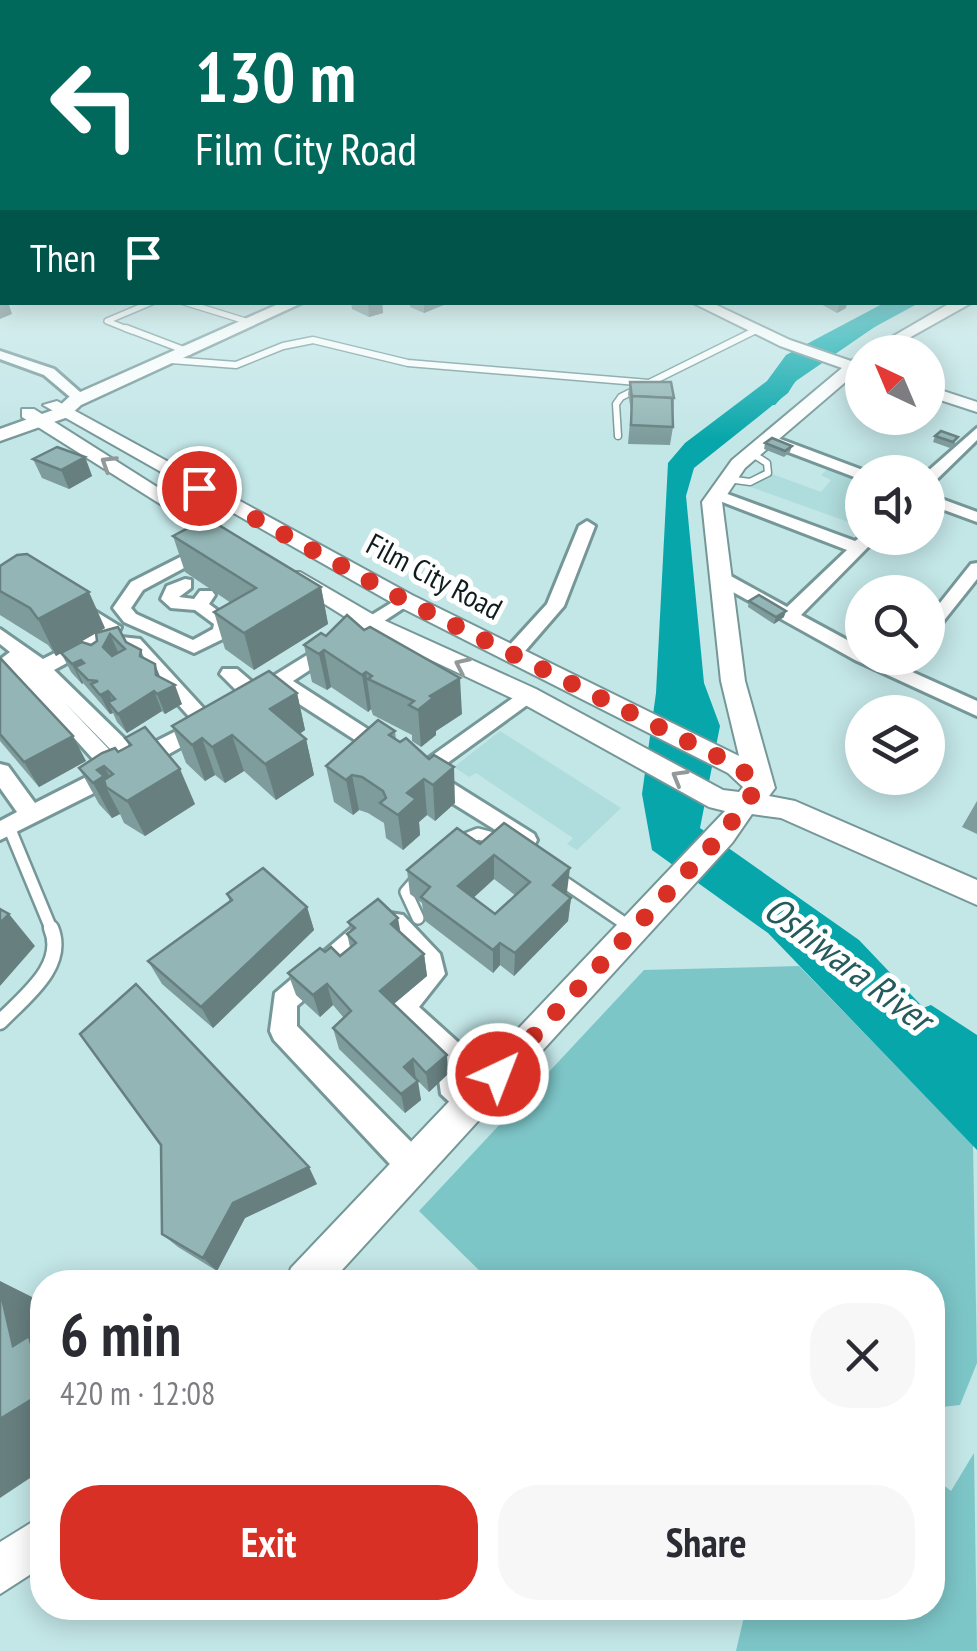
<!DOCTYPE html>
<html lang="en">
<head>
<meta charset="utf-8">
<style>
  body { margin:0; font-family:"PT Sans Narrow",sans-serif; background:#f7f7f7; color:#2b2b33; height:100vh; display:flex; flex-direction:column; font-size:38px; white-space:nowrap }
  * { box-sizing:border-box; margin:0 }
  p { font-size:32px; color:#7c7c81 }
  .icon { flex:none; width:55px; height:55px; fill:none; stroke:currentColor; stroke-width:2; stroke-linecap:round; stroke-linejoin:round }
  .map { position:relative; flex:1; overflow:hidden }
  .panel { position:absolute; left:30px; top:1270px; width:915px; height:350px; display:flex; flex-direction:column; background:#fff; border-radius:40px; box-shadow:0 5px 25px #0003 }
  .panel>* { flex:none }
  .banner { position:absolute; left:0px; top:0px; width:978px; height:305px; box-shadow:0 5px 25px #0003; background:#00695c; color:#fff; overflow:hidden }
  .needle { width:65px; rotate:316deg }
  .buttons { position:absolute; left:845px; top:335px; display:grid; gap:20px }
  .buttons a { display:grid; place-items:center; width:100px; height:100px; border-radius:50%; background:#fff; box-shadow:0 5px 25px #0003; font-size:50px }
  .pin { position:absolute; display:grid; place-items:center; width:85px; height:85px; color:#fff; margin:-42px; border:5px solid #fff; border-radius:50%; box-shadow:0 2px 10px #0007 }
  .me { position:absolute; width:110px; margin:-55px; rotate:43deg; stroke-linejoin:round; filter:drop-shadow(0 0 8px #0008) }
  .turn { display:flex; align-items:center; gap:35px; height:210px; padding:0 30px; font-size:45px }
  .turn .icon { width:130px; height:130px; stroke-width:2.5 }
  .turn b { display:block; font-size:70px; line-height:85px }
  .then { display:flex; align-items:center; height:95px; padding:0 30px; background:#0003; gap:20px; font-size:38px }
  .round { display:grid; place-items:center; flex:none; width:105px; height:105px; border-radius:40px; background:#f7f7f7 }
  .overview { display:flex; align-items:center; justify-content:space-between; height:170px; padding:0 30px }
  h1 { font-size:60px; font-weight:700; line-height:75px }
  .action { display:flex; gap:20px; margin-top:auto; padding:20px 30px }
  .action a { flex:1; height:115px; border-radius:40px; background:#d93025; color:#fff; font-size:40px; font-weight:700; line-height:115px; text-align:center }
  .action a+a { background:#f7f7f7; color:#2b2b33 }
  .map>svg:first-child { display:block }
  .built { fill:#afdcdc }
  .green { fill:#7dc6c8 }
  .water { fill:#07a6aa }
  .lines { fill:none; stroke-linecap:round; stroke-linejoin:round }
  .river { fill:#07a6aa; fill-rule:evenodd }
  .service-far3-casing { stroke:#769798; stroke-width:8 }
  .service-far2-casing { stroke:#769798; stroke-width:9 }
  .service-far1-casing { stroke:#769798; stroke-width:16 }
  .service-casing { stroke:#769798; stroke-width:19 }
  .minor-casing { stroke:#769798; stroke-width:6 }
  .tertiary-casing { stroke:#769798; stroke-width:4 }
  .secondary-casing { stroke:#769798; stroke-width:5 }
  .service-far3 { stroke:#fff; stroke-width:5 }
  .service-far2 { stroke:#fff; stroke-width:6 }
  .service-far1 { stroke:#fff; stroke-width:11 }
  .service { stroke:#fff; stroke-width:14 }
  .minor { fill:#fff; fill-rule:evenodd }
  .tertiary { fill:#fff; fill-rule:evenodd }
  .secondary { fill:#fff; fill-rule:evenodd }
  .wall { fill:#7e9c9c; fill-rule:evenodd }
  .shaded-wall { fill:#677f7f }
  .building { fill:#93b5b5; stroke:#677f7f; stroke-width:2.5; fill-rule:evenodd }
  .oneway { stroke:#939999 }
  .route { stroke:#d93025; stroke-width:18; stroke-dasharray:0 32.4 }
  .labels { text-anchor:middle; stroke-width:10; stroke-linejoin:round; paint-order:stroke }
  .far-street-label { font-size:30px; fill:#0f1c1d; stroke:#fff }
  .water-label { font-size:38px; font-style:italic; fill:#255b5c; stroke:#fff }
</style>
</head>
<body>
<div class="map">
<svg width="977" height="1651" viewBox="0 0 977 1651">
  <rect width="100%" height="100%" fill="#c3e6e7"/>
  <g class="built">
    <path d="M829,468L862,481V515L854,524L745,485L761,470L821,492L831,480L821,475Z"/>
    <path d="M500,731L621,808L577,850L567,844L573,838L476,773L469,777L454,767Z"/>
  </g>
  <g class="green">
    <path d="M799,966L973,1145L977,1363L960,1405L933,1408L932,1282H491L419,1211L644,970Z"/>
    <path d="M974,1453L977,1651H736L746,1608H932L933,1477L951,1491Z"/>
  </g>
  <path class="water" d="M884,303H919L806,364L788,393L694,468L686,496L704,683L720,726L700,828L859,940L977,1064V1150L768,933L652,850L642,794L656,693L668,463L685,443L767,381L786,355Z"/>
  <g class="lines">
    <g class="river">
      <path d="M888,302H911L796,381L775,405H759L756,400L780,371Z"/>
      <path d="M931,1005L977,1035V1085C951,1075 920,1052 909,1026L915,1011Z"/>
    </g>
    <g class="service-far3-casing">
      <g id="service-far3">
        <path d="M184,302L252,323"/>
        <path d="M132,331L107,321L152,302"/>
      </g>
    </g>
    <g class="service-far2-casing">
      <g id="service-far2">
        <path d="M126,328L189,352"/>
        <path d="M171,360L236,365L283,346L313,340L408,363L649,383"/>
        <path d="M618,436L616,404L621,397L756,330"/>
        <path d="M728,479L750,482L768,473L767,463L751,453"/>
      </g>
    </g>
    <g class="service-far1-casing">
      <g id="service-far1">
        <path d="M9,827L52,931"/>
        <path d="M458,842L478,834L501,840"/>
        <path d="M418,878L406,892L418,918"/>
        <path d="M558,878L633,929"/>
      </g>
    </g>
    <g class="service-casing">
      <path id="service" d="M0,1022C24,997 67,966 51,928"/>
    </g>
    <g class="minor-casing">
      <g id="minor">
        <path d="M0,351L54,369L88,399L76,402L44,375L0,359Z"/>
        <path d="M977,428V440L933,483L928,484L927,472Z"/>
        <path d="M767,435L772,436L868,472H862V479L857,478L762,442L760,439Z"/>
        <path d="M712,492H722L855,541L862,536L873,538L872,543L801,615L862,648V658H881L977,701V716L855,660L715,582V574H727L787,607L847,550L712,498Z"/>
        <path d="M928,494L977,512V522L928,504Z"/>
        <path d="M587,521L595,526L564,606L519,658H505V650L547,604L579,526Z"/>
        <path d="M206,544L214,549L212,553L143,590L131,608L136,614L193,640L213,629L214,624L195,610L171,608L161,599L167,586L185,579L191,580V588L179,597L194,599L200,591H212L215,595L209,604L233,622L229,636L194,653L124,622L113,608L131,582Z"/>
        <path d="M977,563V579L934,633L928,635V618L971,564Z"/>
        <path d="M404,595L410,596V604L293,681L394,746L397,751L394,756H380L279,691L262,702H248L220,674L223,669H237L257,686Z"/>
        <path d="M77,600L121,627L117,636L99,645L121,637L140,639L217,723L208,732L144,768L0,840V821L17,812L0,788V764L8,766L35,803L102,769L2,658L10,652L0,644V629L43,659L102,629L71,609L68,605ZM96,647V655L103,657L128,649L194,722L137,751L54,670ZM64,702L120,759L119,760Z"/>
        <path d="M527,688L534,690L537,695L534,700L435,772L534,834L537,840L534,846L526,849L412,778L409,772Z"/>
        <path d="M377,911L403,915L440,954L445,974L419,1007L460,1044L465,1078L481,1093L485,1103L481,1113L471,1117L461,1113L441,1094L436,1058L399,1023L392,1004L419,966L388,932H382L297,1006V1026L424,1155L428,1166L424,1177L413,1181L402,1177L274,1040L270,1031L275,993L368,914Z"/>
      </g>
    </g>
    <g class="tertiary-casing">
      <g id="tertiary">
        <path d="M691,302H710L790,340L851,361L862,355V375L856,373L745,468L722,502L745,681L775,788L769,796L795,801L977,880V905L781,818L752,814L732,843L331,1282H286L291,1268L725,811L709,807L518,701L363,628L286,580V572H300L379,618L536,689L723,790L739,792L743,787L728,773L396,605L43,405L57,401L412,595L739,756L721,681L702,502L732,460L842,368L780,346Z"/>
        <path d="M952,302H973L884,352H866Z"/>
        <path d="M928,386L977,402V412L928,396Z"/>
        <path d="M22,409H34L244,542L234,548L227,546L22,417Z"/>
        <path d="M42,1516V1567L0,1594V1542Z"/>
      </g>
    </g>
    <g class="secondary-casing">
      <path id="secondary" d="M283,302H304L81,405L68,417L0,441V429L56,409L69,397Z"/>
    </g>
    <use href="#service-far3" class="service-far3"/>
    <use href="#service-far2" class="service-far2"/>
    <use href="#service-far1" class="service-far1"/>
    <use href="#service" class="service"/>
    <use href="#minor" class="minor"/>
    <use href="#tertiary" class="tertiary"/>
    <use href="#secondary" class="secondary"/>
  </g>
  <g class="wall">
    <path d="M975,208H977V266L975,265Z"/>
    <path d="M351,302H382L383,313L369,317L352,309Z"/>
    <path d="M410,302H449L424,313L410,307Z"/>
    <path d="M817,302H847L846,308L837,313Z"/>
    <path d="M630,382L674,398L673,427L670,445L628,444L631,410L628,394Z"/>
    <path d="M935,436L956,443L950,448L933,442Z"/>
    <path d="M765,443L792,446L790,452L784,457L764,449Z"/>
    <path d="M85,457L92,476L69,489L42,478L33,459Z"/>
    <path d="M173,536L321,587L328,624L254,670L225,649L214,612L231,603L185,572Z"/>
    <path d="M0,566L105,628L97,633L118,627L126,642L141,650L144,658L182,704L165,714L162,711L127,733L117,722L113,713L110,714L83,683L82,684L71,672L61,653L91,645L97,641L96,633L56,656L48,645L0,615Z"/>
    <path d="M749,601L784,617L774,624L748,607Z"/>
    <path d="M321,633L462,714L436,731V735L421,747L412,741V735L373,715L371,709L368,712L331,687L327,690L312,682L304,645Z"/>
    <path d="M0,658L86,761L39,787L0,741Z"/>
    <path d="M873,658H888L884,663Z"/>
    <path d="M297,693L305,730L300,734L306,739L314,775L276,800L244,771L225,783L215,775L205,781L186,763L172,726Z"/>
    <path d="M395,731L396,740L455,803L435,821L427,815L419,822L420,835L403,850L386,838L384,823L368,813L359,810L353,815L334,802L326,766Z"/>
    <path d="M125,738L195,804L145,836L124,823L120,814L112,818L99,804L79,768L129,746Z"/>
    <path d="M977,801V834L962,827Z"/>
    <path d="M480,844L567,892L565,894L571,898L568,921L514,976L500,965L493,973L424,920L422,903L410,894L407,870ZM494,879L516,896L495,914L473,898Z"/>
    <path d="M227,894L307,907L314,930L213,1028L162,984L148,961L230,902Z"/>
    <path d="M348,922L400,932L424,954L427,976L394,1004L448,1074L429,1092L416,1079L421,1100L405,1113L339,1049L333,1028L344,1018L333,1005L320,1017L296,995L288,973L325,952L340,956L350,947L347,934L351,932Z"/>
    <path d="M161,1145L317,1184L245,1218L217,1271L178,1247L162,1234Z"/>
  </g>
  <g class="shaded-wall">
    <path d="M2,299V302H8L12,314L0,319V300Z"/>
    <path d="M368,302H382L383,313L369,317Z"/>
    <path d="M424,302H449V303L424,313Z"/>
    <path d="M840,302H847L846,308L837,313Z"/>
    <path d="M85,457L92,476L69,489L61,470Z"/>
    <path d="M321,587L328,624L254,670L244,633Z"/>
    <path d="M89,592L105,628L56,656L38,619Z"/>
    <path d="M786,611L784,617L774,624L776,617Z"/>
    <path d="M110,634L119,654L112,667L103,647Z"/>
    <path d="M324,650L331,687L327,690L319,654Z"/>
    <path d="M81,660L90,679L75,667L83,683L82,684L72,664Z"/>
    <path d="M155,664L163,684L175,685L182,704L165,714L157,694Z"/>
    <path d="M366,672L371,709L368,712L362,675Z"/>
    <path d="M460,678L462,714L436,731V735L421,747L418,710L430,696Z"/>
    <path d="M108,691L117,710L108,702L113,713L110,714L100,695Z"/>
    <path d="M154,691L162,711L127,733L118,714Z"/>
    <path d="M297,693L305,730L280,746L270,709Z"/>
    <path d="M232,735L244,771L225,783L212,747Z"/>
    <path d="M73,736L86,761L39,787L24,762Z"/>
    <path d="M202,738L215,775L205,781L192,745Z"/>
    <path d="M306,739L314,775L276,800L265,764Z"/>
    <path d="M104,766L120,796L106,787L120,814L112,818L93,783L97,770Z"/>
    <path d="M454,767L455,803L435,821L433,785Z"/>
    <path d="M180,769L195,804L145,836L127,801Z"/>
    <path d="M352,775L359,810L353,815L346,780Z"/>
    <path d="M424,779L427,815L419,822L420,835L403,850L398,815L407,793Z"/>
    <path d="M494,855V879L460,910L458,886Z"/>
    <path d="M570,868L567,892L550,908L553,885Z"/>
    <path d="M571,898L568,921L514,976L515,953Z"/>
    <path d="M307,907L314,930L213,1028L201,1007Z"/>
    <path d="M9,914L35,946L0,986V923Z"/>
    <path d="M398,918L402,941L391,924Z"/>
    <path d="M500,943V965L493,973V950Z"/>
    <path d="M424,954L427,976L384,1012L380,991Z"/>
    <path d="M327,984L333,1005L320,1017L313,995Z"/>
    <path d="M447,1055L448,1074L429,1092L426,1073Z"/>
    <path d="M413,1059L416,1079L404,1067Z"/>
    <path d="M418,1081L421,1100L405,1113L401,1094Z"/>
    <path d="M309,1167L317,1184L245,1218L217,1271L203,1258L233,1203Z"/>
    <path d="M0,1281L42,1302V1388L13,1346L0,1290Z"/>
    <path d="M42,1393V1470L0,1498V1419Z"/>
  </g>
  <g class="building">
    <path d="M630,382H671L674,398L632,396V398Z"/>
    <path d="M632,396L672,398L673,427L631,425Z"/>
    <path d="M941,431L958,437L953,442L935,436Z"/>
    <path d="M772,438L792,446L785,451L765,443Z"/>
    <path d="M57,447L85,457L61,470L33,459Z"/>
    <path d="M207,518L321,587L244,633L214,612L256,588L173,536Z"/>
    <path d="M27,554L89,592L38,619L30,608L0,591V566L17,555Z"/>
    <path d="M759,595L786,611L776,617L749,601Z"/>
    <path d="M347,615L364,630L370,627L460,678L430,696L433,698L418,710L409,705L414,701L368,679L372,676L366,672L362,675L324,650L319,654L304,645L321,633L326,636Z"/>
    <path d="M118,627L126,642L141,650L140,656L155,664L156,675L175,685L157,694L154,691L118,714L108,702L115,699L108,691L100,695L91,684L98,681L88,680L75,667L84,663L81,660L72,664L61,653L82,642L91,645L97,641L96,633ZM110,634L125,649L112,656L103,647Z"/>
    <path d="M0,658L73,736L24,762L0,734Z"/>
    <path d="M269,671L297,693L270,709L306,739L265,764L232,735L212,747L202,738L192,745L172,726Z"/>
    <path d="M378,720L395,731L389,735L400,742L406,738L429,759L434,755L454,767L433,785L424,779L407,793L416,799L398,815L380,803L386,798L383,791L362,777L352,775L346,780L326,766Z"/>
    <path d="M145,727L180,769L127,801L106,787L104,780L113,774L104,766L97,770L104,776L93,783L79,768L102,753L115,748L118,752L131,745L125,738Z"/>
    <path d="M504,823L570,868L553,885L571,898L515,953L500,943L493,950L421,897L430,887L407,870L457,828L480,844ZM494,855L530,882L495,914L458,886Z"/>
    <path d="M263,868L307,907L201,1007L148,961L232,900L227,894Z"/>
    <path d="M378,899L398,918L391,924L424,954L380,991L447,1055L426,1073L413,1059L404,1067L418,1081L401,1094L333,1028L351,1011L327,984L313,995L288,973L320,948L325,952L331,947L340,956L356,943L347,934L355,928L348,922Z"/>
    <path d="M0,909L9,914L0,923Z"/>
    <path d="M136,984L309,1167L233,1203L203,1258L162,1234L161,1145L80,1034Z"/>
    <path d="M0,1290L13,1346L29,1336L42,1388V1393L0,1419Z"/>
  </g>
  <defs><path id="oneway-chevron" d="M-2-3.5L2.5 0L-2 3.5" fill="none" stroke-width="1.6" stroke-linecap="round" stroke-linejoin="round" transform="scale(2.5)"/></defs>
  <g class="oneway">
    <use href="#oneway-chevron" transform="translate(108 463) rotate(-148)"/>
    <use href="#oneway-chevron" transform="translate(462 665) rotate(-155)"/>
    <use href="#oneway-chevron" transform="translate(679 777) rotate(-150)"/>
  </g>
  <linearGradient id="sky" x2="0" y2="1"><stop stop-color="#4eaecf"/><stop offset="0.47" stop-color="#e4f4f4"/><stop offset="1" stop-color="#e4f4f4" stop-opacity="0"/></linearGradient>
  <rect width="977" height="439" fill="url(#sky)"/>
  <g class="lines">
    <path class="route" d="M199,488L404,600L737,766L759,785L722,835L498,1074"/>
  </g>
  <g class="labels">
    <g class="far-street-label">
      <text transform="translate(434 577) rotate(28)" y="10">Film City Road</text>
    </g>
    <g class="water-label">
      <text transform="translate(848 964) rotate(37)" y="13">Oshiwara River</text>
    </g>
  </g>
</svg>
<div class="buttons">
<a><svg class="needle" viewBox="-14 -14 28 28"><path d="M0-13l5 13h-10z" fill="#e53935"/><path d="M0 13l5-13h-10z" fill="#7c7c81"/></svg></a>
<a><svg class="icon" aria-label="sound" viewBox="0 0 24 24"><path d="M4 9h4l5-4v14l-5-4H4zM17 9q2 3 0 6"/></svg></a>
<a><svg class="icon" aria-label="search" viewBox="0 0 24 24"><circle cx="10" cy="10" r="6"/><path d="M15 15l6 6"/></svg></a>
<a><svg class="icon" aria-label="layers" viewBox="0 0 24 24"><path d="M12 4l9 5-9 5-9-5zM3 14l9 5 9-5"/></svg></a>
</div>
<div class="pin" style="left:199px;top:488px;background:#d93025"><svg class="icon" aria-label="arrive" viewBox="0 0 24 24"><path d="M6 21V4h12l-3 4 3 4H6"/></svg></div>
<svg class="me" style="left:498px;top:1074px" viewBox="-20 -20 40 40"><circle r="17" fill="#d93025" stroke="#fff" stroke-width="3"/><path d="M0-11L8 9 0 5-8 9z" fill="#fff"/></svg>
<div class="banner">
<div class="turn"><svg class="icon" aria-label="left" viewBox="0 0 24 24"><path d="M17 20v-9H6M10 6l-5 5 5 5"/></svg><div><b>130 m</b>Film City Road</div></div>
<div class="then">Then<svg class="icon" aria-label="arrive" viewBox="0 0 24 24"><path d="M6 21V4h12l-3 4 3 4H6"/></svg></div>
</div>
<section class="panel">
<div class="overview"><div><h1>6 min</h1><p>420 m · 12:08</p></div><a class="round"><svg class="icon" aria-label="close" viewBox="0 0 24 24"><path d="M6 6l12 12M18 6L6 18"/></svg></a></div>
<div class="action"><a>Exit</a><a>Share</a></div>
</section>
</div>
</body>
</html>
